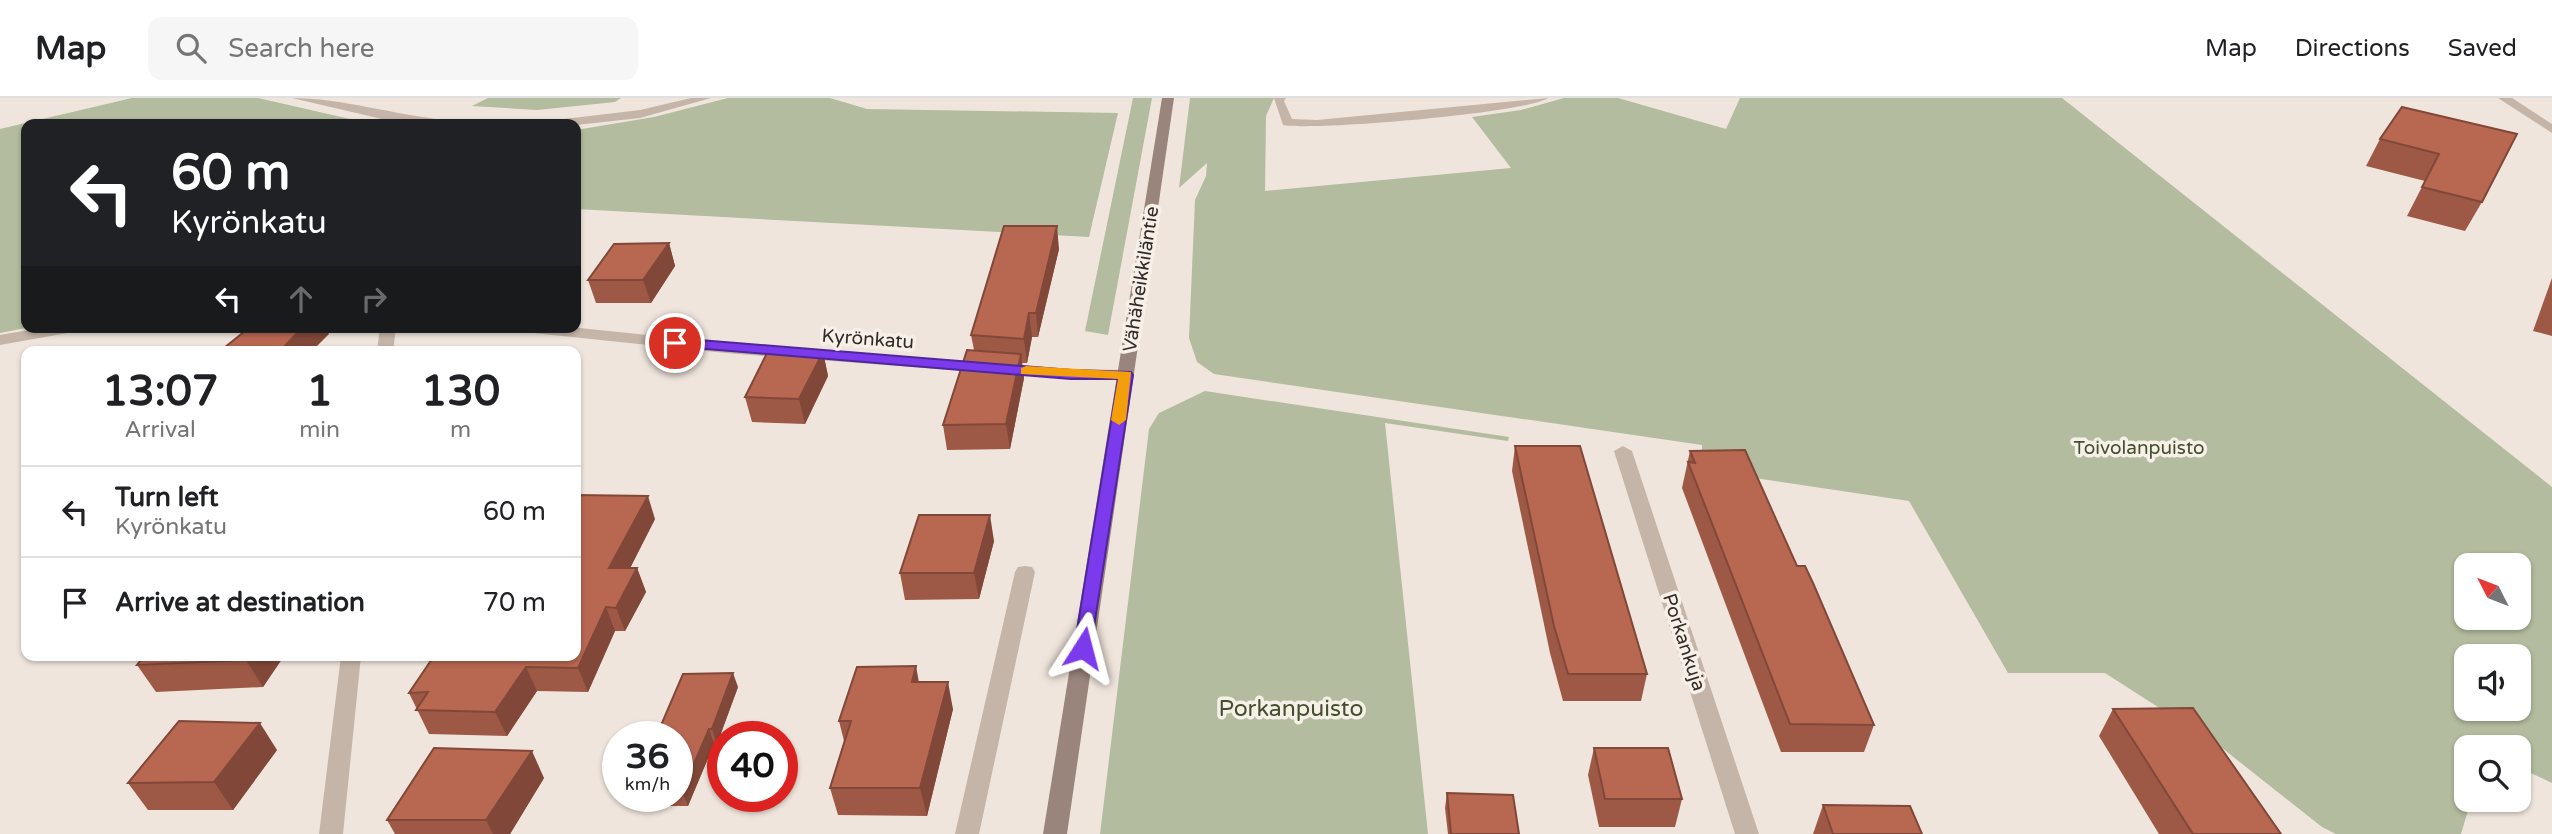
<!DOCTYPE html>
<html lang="en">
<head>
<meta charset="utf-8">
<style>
  body { margin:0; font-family:"Varela Round",sans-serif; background:#f6f6f6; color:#202124; height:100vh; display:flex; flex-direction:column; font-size:26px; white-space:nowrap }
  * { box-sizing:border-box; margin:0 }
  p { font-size:23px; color:#757577 }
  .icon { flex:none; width:38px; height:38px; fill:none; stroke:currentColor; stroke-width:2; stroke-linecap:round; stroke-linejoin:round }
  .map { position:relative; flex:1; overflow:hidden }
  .sheet { position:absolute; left:21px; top:248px; width:560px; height:315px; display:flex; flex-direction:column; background:#fff; border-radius:14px; box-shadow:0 2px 5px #0004 }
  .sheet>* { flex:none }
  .banner { position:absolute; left:21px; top:21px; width:560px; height:214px; border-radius:14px; box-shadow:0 2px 5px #0004; background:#202124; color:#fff; overflow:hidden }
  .needle { width:46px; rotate:312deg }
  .fabs { position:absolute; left:2454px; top:455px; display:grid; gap:14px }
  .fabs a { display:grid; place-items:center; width:77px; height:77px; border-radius:14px; background:#fff; box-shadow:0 2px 5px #0004; font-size:35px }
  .speed { position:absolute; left:602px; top:623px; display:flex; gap:14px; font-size:35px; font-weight:700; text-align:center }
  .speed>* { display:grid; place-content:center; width:91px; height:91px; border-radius:50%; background:#fff; box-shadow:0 2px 5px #0004; line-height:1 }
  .speed small { font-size:18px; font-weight:400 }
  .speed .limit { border:10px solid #d22; background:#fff; color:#111 }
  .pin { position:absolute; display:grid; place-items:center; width:60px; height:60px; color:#fff; margin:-30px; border:4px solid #fff; border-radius:50%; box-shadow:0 2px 7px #0007 }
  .me { position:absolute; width:77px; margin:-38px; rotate:9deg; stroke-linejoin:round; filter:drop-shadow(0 0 5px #0008) }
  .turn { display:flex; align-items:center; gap:24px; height:147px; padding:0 35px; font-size:32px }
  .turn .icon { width:91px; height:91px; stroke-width:2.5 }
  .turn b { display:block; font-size:49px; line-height:60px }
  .lanes { display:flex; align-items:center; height:66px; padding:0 35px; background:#0003; justify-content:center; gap:35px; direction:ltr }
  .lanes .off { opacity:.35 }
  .eta { display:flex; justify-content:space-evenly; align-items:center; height:119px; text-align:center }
  .eta b { font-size:42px; font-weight:700; line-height:49px }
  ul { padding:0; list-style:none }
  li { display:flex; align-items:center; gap:21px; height:91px; padding:0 35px; border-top:2px solid #e0e0e0 }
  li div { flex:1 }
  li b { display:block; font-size:26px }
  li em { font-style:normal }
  header { display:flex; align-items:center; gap:42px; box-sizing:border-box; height:98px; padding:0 35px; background:#fff; border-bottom:2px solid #e0e0e0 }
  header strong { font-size:33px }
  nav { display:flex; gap:38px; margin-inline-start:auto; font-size:24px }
  .search { width:490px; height:63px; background:#f6f6f6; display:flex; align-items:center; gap:18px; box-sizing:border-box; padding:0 24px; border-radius:14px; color:#757577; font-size:26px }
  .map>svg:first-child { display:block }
  .green { fill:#b3bc9e; fill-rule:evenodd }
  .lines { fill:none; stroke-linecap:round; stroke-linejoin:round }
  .street { fill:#c5b5a9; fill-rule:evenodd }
  .secondary { fill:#99857b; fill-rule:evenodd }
  .wall { fill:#9e5946 }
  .shaded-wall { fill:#814839 }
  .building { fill:#b86751; stroke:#814839; stroke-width:2 }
  .route { fill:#7c3aed; stroke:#51269a; stroke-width:2 }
  .slow { fill:#f59e0b }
  .labels { text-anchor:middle; stroke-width:7; stroke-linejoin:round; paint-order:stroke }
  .street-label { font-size:19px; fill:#342b28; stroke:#f7f0e8 }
  .park-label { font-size:19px; fill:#444f2f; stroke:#f7f0e8 }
  .near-park-label { font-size:23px; fill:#444f2f; stroke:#f7f0e8 }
</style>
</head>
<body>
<header>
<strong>Map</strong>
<div class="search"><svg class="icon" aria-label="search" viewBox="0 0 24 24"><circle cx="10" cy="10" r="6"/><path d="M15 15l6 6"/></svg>Search here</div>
<nav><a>Map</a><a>Directions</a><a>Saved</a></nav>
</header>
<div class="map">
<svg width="2552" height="736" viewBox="0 0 2552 736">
  <rect width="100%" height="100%" fill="#efe5dc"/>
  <g class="green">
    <path d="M132,0H258L372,26H26V229H31L0,235V31Z"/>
    <path d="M488,0H621L615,4L537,12L472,8Z"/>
    <path d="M728,0H830L867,11L1118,15L1089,139L576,111V32L654,19Z"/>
    <path d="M1133,0H1152L1108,237L1085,233Z"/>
    <path d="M1190,0H1274L1266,18L1265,93L1511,70L1472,19L1521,12L1564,0H1618L1726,31L1740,0H2062L2552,389V685L2518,669V649H2466V702H2471L2461,736H2336L2322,729L2222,650L2186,631L2161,611L2105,575H2008L1909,403L1702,372V347L1214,276L1197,264L1189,240L1195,102L1206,78L1207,65L1179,90ZM2466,467H2518V520H2466ZM2466,558H2518V611H2466Z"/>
    <path d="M1205,293L1509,339L1508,343L1385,325L1428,736H1100L1149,331L1159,315Z"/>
  </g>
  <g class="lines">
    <g class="street">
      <path d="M292,0C341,0 395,17 445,22L451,26L399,25Z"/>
      <path d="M691,0H711L640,20L576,27L550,26L556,22L640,12Z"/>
      <path d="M1274,0H1286L1284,3L1292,21L1317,22L1548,0C1527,15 1313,33 1283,27Z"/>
      <path d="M2498,0H2512L2552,26V35Z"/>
      <path d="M46,229H80L73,234L0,247V237Z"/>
      <path d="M380,229H396L393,254H377Z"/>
      <path d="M517,229H570L725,245L1071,271L1126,272L1134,277L1126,282L1071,281L725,255L524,234Z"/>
      <path d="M1623,348L1632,353L1759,736H1735L1614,353Z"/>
      <path d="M1025,468L1032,469L1035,474L979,736H955L1015,474L1018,469Z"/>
      <path d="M341,558H361L343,736H319Z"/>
    </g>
    <path class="secondary" d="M1162,0H1174L1067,736H1043Z"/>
  </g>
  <g class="wall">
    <path d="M2402,9L2482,104L2465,133L2407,118L2425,83L2366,68L2380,41Z"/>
    <path d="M669,145L675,168L651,205H596L588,182Z"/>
    <path d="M1059,151L1038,239H1032L1027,265H1022L1024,280L1010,351L947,352L943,327L974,252L971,237Z"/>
    <path d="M2552,180V238L2533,233Z"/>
    <path d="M823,254L828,278L805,326L752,324L745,299Z"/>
    <path d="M1515,348L1647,576L1641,603H1563L1550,555L1512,373Z"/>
    <path d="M1690,353L1797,468L1874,627L1864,654H1781L1682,390Z"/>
    <path d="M655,421L630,470H637L646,494L625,533H615L588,594L537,593L507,638L429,636L409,595Z"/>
    <path d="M994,443L979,501L905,502L900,475Z"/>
    <path d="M144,558H284L263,589L156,594L137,567Z"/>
    <path d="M919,584L953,611L927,718L838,717L830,690L844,643L839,623Z"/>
    <path d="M738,589L717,646H714L688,708H639L635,698H677V639Z"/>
    <path d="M2113,611L2281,736H2159L2099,638Z"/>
    <path d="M1594,650L1682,701L1675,729H1599L1588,677Z"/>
    <path d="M277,652L233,712H148L128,685Z"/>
    <path d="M544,680L510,736H395L387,722Z"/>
    <path d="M1447,695L1519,736H1448L1445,710Z"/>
    <path d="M1823,707L1922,736H1813Z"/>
  </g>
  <g class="shaded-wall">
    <path d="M1057,128L1059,151L1038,239L1036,215Z"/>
    <path d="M669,145L675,168L651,205L643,182Z"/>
    <path d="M1029,215L1032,239L1027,265L1024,241Z"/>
    <path d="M303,229H326L329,236L311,254H279Z"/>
    <path d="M823,254L828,278L805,326L799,301Z"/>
    <path d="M1021,256L1024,280L1010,351L1006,326Z"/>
    <path d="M648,398L655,421L618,494L609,470Z"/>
    <path d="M990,417L994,443L979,501L974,475Z"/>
    <path d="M637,470L646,494L625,533L616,510Z"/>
    <path d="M606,509L615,533L588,594L578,570Z"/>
    <path d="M249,558H284L263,589L246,562Z"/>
    <path d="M916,568L921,596L912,584Z"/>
    <path d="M526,569L537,593L507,638L495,614Z"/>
    <path d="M733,575L738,589L717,646L712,631Z"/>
    <path d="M948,584L953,611L927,718L920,690Z"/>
    <path d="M260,625L277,652L233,712L214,684Z"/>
    <path d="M709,631L714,646L688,708L682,693Z"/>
    <path d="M532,653L544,680L510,736H493L486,722Z"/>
  </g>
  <g class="building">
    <path d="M2402,9L2517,36L2482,104L2422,89L2439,56L2380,41Z"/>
    <path d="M1004,128H1057L1036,215H1029L1024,241L971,237Z"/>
    <path d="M669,145L643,182H588L614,146Z"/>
    <path d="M250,229H303L279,254H219Z"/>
    <path d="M967,252L1021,256L1006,326L943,327Z"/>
    <path d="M768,253L823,254L799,301L745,299Z"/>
    <path d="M1515,348H1580L1647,576H1568L1554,528Z"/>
    <path d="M1745,352L1797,468H1805L1813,485L1874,627L1790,626L1688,364L1695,365L1690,353Z"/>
    <path d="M576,397L648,398L609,470H637L616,510L606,509L578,570L526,569L495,614L416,612L428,594L409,595L434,558H576Z"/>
    <path d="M919,417H990L974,475H900Z"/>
    <path d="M144,558H249L246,562L137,567Z"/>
    <path d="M916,568L912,584H948L920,690H830L851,623H839L857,569Z"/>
    <path d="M733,575L712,631H709L682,693H677V639H656L683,576Z"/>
    <path d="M2193,610L2281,736H2193L2113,611Z"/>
    <path d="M179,623L260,625L214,684L128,685Z"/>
    <path d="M434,650L532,653L486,722H387Z"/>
    <path d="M1594,650H1668L1682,701H1605Z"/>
    <path d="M1447,695L1513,697L1519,736H1451Z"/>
    <path d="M1823,707L1910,708L1922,736H1833Z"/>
  </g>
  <path class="route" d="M675,240L1071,272L1131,274L1133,277L1090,555L1083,557L1074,550L1118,281H1071L670,248L668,245Z"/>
  <path class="slow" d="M1026,268L1131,274L1126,322L1119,327L1111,322L1118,281L1021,276V270Z"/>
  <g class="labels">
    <g class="street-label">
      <text transform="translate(1140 181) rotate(-81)" y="7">Vähäheikkiläntie</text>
      <text transform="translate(868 240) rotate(4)" y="7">Kyrönkatu</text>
      <text transform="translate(1685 544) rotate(72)" y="7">Porkankuja</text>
    </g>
    <g class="park-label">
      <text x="2139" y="356">Toivolanpuisto</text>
    </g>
    <g class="near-park-label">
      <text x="1291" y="618">Porkanpuisto</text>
    </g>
  </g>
</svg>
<div class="fabs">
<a><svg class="needle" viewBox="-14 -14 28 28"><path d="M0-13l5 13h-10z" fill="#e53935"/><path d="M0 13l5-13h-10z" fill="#757577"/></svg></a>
<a><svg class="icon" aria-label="sound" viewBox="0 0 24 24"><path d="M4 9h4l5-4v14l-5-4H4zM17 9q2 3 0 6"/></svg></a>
<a><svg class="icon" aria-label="search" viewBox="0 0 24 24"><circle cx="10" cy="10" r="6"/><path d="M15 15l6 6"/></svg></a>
</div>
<div class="speed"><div>36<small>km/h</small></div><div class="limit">40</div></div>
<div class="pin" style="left:675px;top:245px;background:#d93025"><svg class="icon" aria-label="arrive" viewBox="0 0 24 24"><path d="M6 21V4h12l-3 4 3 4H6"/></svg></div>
<svg class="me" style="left:1083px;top:550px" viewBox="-20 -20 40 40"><path d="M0-17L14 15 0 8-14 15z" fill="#7c3aed" stroke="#fff" stroke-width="4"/></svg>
<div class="banner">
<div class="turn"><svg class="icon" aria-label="left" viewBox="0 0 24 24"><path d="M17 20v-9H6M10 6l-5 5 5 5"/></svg><div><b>60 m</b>Kyrönkatu</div></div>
<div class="lanes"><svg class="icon" aria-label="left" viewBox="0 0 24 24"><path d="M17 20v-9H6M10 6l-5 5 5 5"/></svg><svg class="icon off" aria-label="ahead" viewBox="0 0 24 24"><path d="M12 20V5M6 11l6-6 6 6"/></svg><svg class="icon off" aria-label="right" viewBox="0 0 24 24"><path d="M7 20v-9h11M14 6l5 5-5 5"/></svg></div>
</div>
<section class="sheet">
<div class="eta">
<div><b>13:07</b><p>Arrival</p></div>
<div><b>1</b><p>min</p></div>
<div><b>130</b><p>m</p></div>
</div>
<ul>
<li><svg class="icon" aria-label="left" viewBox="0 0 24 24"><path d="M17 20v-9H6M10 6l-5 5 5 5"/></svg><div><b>Turn left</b><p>Kyrönkatu</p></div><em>60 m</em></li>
<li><svg class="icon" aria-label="arrive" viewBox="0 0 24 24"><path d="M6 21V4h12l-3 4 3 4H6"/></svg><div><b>Arrive at destination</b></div><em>70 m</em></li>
</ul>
</section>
</div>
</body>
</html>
